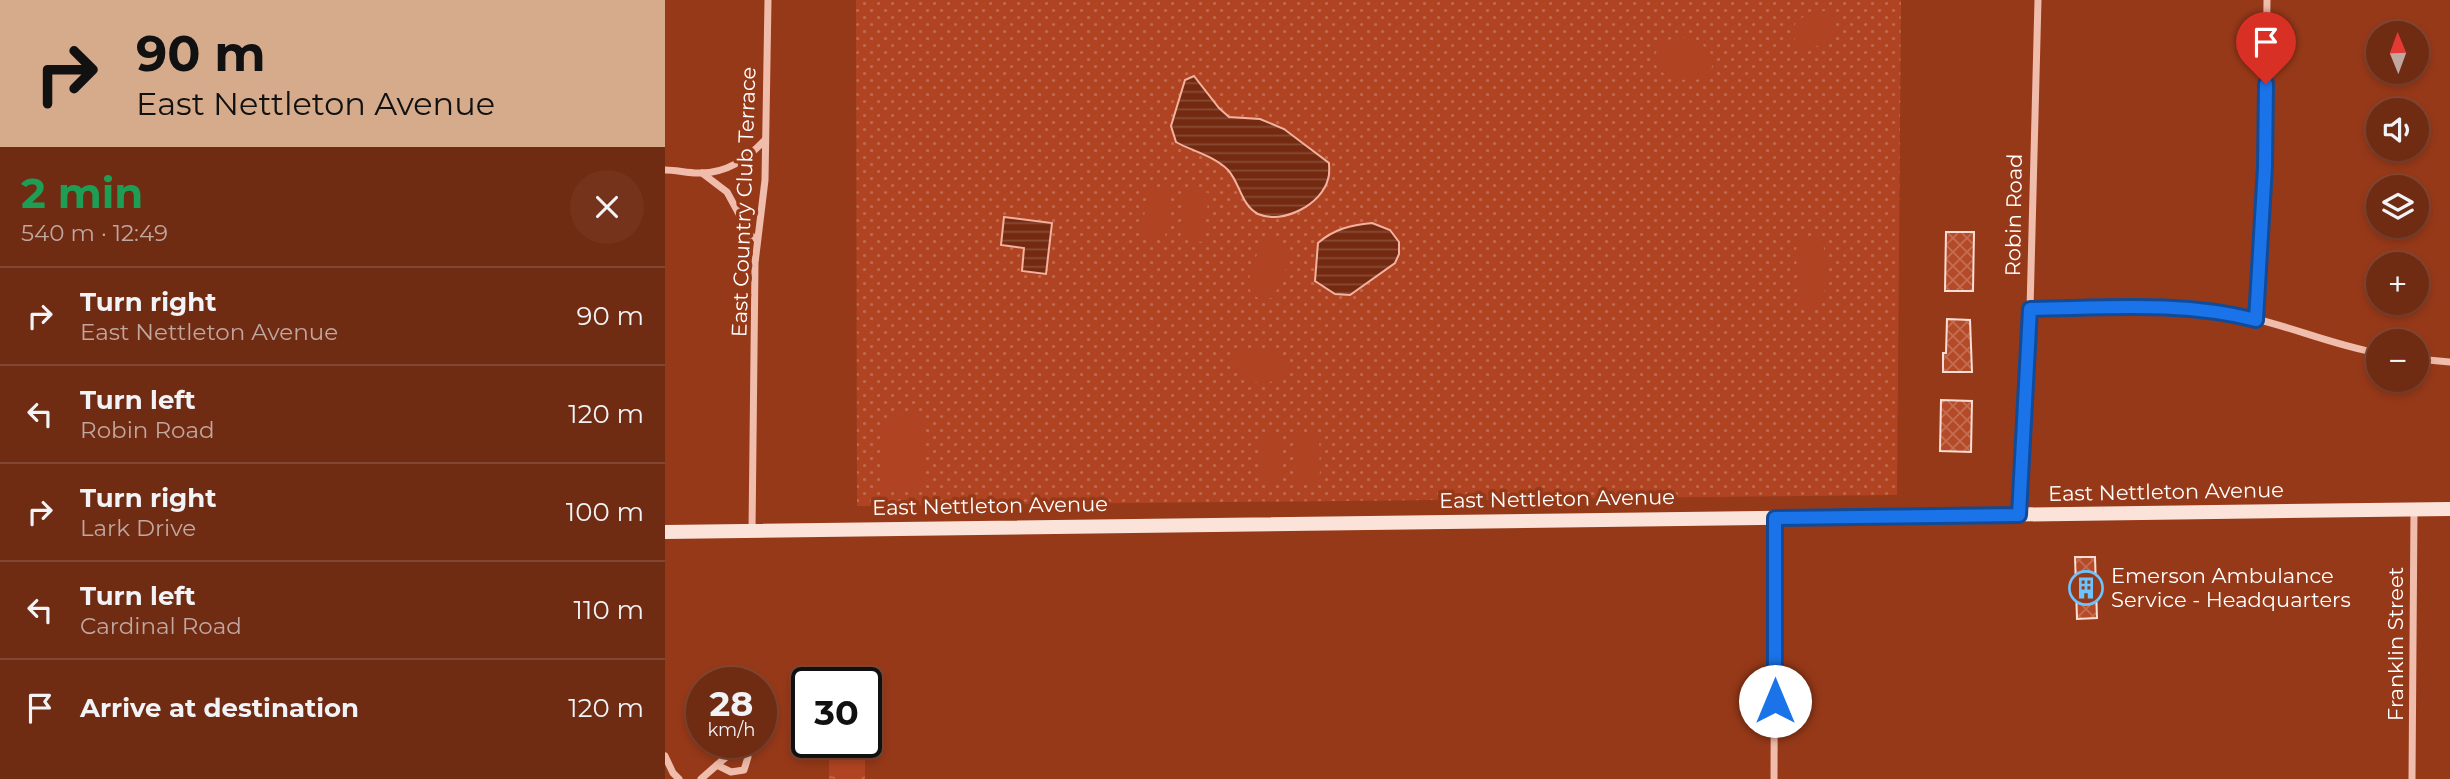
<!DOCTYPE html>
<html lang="en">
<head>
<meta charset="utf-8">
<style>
  body { margin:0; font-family:Montserrat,sans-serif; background:#75331c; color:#f1f3f6; height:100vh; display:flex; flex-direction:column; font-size:26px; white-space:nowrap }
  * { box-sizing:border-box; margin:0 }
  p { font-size:23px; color:#c0a7a0 }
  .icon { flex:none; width:38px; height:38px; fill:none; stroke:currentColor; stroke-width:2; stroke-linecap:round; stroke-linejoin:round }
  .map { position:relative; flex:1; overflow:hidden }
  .panel { display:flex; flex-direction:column; background:#702b13; width:665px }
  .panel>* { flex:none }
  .top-card { background:#d6ab8b; color:#111; overflow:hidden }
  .needle { width:46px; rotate:359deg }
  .buttons { position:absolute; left:1701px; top:21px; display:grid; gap:14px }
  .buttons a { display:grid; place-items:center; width:63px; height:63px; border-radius:50%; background:#702b13; box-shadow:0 4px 10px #0003,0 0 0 2px #824733; font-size:35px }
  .speed { position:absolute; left:21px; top:667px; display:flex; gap:14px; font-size:35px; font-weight:700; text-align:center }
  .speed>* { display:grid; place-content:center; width:91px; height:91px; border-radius:50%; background:#702b13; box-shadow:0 4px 10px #0003,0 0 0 2px #824733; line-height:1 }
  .speed small { font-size:18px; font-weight:400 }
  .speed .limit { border:4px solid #111; border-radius:10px; background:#fff; color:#111 }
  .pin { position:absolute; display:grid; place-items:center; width:60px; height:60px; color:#fff; margin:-72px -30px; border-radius:50% 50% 50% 0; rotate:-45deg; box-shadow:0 0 7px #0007 }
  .pin .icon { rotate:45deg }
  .me { position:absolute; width:77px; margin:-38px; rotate:0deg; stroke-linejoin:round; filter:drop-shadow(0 0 5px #0008) }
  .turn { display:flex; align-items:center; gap:24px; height:147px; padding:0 21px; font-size:32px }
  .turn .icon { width:91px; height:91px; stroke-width:2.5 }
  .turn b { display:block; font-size:49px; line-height:60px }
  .round { display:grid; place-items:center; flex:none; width:74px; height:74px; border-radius:37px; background:#75331c }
  .headline { display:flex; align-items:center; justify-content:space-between; height:119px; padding:0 21px }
  h1 { font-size:42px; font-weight:700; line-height:52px; color:#1e9e55 }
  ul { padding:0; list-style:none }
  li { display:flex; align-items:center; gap:21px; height:98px; padding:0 21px; border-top:2px solid #824733 }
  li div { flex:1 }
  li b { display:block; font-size:26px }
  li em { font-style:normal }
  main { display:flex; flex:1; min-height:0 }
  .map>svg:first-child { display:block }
  .grass { fill:url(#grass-dots) }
  .park { fill:url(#park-crowns) }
  .pitch { fill:#b04422 }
  .water { fill:url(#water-rules); stroke:#f2b29f; stroke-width:2 }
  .building { fill:url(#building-cross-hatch); stroke:#fbddd3; stroke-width:2 }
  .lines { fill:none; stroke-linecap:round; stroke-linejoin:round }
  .minor { stroke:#f0bcac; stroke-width:7 }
  .secondary { stroke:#fbe3da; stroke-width:14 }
  .route-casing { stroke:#114b97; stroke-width:18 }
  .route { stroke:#1a73e8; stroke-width:12 }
  .labels { text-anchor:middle; stroke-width:7; stroke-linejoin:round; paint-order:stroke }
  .street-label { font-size:21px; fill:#fff; stroke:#963919 }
  .poi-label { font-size:21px; fill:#fff; stroke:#963919; text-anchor:start }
</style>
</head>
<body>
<main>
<section class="panel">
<div class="top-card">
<div class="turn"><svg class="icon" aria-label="right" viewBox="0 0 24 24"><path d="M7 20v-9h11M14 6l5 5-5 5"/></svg><div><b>90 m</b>East Nettleton Avenue</div></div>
</div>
<div class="headline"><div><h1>2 min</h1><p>540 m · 12:49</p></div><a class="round"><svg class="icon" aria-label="close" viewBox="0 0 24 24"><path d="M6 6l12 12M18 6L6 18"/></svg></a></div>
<ul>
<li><svg class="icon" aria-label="right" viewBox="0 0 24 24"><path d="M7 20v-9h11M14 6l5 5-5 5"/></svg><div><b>Turn right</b><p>East Nettleton Avenue</p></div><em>90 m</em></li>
<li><svg class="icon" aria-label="left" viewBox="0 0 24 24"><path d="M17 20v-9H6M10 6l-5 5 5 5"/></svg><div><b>Turn left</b><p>Robin Road</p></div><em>120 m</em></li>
<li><svg class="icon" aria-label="right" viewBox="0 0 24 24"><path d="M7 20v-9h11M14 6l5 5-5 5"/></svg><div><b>Turn right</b><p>Lark Drive</p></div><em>100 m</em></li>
<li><svg class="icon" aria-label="left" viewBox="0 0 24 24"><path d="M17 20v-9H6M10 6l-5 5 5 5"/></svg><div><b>Turn left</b><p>Cardinal Road</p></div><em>110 m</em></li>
<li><svg class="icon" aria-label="arrive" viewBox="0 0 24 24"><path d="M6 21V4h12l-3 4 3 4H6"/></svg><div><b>Arrive at destination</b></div><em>120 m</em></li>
</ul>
</section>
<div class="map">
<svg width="1785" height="779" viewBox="0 0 1785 779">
  <defs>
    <pattern id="grass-dots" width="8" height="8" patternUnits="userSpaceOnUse" patternTransform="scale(1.75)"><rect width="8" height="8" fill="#b04422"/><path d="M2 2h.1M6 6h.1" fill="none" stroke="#c0694e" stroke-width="1.8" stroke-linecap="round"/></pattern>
    <pattern id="park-crowns" width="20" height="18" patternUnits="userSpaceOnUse" patternTransform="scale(1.75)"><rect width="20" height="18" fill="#b04422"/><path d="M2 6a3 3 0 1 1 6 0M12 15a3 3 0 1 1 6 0" fill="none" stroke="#c0694e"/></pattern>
    <pattern id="water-rules" width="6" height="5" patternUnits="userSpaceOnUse" patternTransform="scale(1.75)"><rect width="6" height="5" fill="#742a11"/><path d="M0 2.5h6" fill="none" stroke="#894a35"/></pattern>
    <pattern id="building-cross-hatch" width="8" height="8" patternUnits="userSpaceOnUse" patternTransform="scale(1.75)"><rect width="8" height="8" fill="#b44a28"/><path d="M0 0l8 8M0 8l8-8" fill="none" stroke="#c36e53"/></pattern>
  </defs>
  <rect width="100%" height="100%" fill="#963919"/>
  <path class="grass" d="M191,0H1236L1232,495L192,506Z"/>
  <rect class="park" x="164" y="742" width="36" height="37"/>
  <g class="pitch">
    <path d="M1161,11L1167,12C1181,36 1156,48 1136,49C1116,26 1137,12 1161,11Z"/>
    <path d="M1016,37C1028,38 1048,47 1048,62C1048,66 1045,70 1044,74C1040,75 1037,78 1034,79C1019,83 986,76 990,56C991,51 996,45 998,41Z"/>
    <path d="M483,186L506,189L500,237L477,235Z"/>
    <path d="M521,190L544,193L538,242L515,239Z"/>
    <path d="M1146,238L1156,239C1162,252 1164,286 1157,298C1152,306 1134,314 1132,299C1131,294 1136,284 1137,278C1131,264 1128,255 1134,240Z"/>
    <path d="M605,240C638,241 617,283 607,298L597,299L586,295C581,274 588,254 605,240Z"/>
    <path d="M602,350L617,355L624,361L623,372C604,388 584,387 568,367L571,352Z"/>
    <path d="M252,414L258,419L260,486L254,491L221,492L218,489V422L223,416Z"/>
    <path d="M631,434H654L655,483H632Z"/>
    <path d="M594,435H617L618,484H595Z"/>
    <rect x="170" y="749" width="23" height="30"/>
  </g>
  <g class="water">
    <path d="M529,76L554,108L564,117L595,119L619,129L664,163C664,167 665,174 663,179C657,204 618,225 593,214C576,205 575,183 563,170C549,156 527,151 511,142L506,126L520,80Z"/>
    <path d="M339,217L387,223L381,274L357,271L359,248L336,245Z"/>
    <path d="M707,223L725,230L734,242V254L730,263L685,295L670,294L650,281L653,243C669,229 686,225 707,223Z"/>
  </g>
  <g class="building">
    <path d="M1281,232H1309L1308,291H1280Z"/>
    <path d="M1282,319L1305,320L1307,372H1278V353H1281Z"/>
    <path d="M1276,400L1307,401L1306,452L1275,451Z"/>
    <path d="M1410,557H1430L1432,618L1412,619Z"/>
  </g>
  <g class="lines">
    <g class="minor">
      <path d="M0,170C11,170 22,173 33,173C61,174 82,159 100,140"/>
      <path d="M37,173L62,192L86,236L92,239"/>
      <path d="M1365,309C1430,308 1500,302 1563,313C1614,321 1662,344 1713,353"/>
      <path d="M1591,320L1600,168L1602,0"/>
      <path d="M1752,359L1785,362"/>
      <path d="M1355,514L1365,309L1373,0"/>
      <path d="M87,531L90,263L100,180L103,0"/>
      <path d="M76,751L83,757L79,770L66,772L52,765L67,752Z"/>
      <path d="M0,756L8,773L14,779"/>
      <path d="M36,779L52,765"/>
      <path d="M1109,779L1110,518"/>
      <path d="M1747,779L1749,509"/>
    </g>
    <path class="secondary" d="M0,532L1785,509"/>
  </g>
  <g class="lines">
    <g class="route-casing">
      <path id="route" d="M1110,701V518L1354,515L1365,309C1441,308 1517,301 1591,320L1600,167L1601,84"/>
    </g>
    <use href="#route" class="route"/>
  </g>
  <defs>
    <g id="building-ring" transform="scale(1.75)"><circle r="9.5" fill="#963919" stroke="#6bc4ff" stroke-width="1.5"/><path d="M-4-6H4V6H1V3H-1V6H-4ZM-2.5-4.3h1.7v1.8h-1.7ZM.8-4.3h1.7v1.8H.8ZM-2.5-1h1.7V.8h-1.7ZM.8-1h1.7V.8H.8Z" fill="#6bc4ff"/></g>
  </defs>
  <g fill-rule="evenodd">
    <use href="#building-ring" x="1421" y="588"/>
  </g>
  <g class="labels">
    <g class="street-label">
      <text transform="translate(79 202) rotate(-88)" y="7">East Country Club Terrace</text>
      <text transform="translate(1349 215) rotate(-89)" y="7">Robin Road</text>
      <text transform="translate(1501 492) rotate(-1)" y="7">East Nettleton Avenue</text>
      <text transform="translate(892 499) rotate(-1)" y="7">East Nettleton Avenue</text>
      <text transform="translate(325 506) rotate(-1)" y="7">East Nettleton Avenue</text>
      <text transform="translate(1731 644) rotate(-90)" y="7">Franklin Street</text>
    </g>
    <g class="poi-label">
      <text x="1446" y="583">Emerson Ambulance<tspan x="1446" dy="24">Service - Headquarters</tspan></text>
    </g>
  </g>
</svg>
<div class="buttons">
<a><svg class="needle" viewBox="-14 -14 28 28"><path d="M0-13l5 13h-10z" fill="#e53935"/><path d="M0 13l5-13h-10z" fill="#c0a7a0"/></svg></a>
<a><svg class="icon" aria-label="sound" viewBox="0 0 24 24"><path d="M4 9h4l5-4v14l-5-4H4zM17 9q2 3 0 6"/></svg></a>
<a><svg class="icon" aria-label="layers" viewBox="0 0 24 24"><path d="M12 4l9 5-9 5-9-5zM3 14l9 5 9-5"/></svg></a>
<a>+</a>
<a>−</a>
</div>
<div class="speed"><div>28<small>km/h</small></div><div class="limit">30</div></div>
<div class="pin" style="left:1601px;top:84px;background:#d93025"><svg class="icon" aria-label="arrive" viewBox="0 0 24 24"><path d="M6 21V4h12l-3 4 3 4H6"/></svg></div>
<svg class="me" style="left:1110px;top:701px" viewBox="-20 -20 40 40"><circle r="19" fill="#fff"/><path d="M0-13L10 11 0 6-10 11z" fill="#1a73e8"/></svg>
</div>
</main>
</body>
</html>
